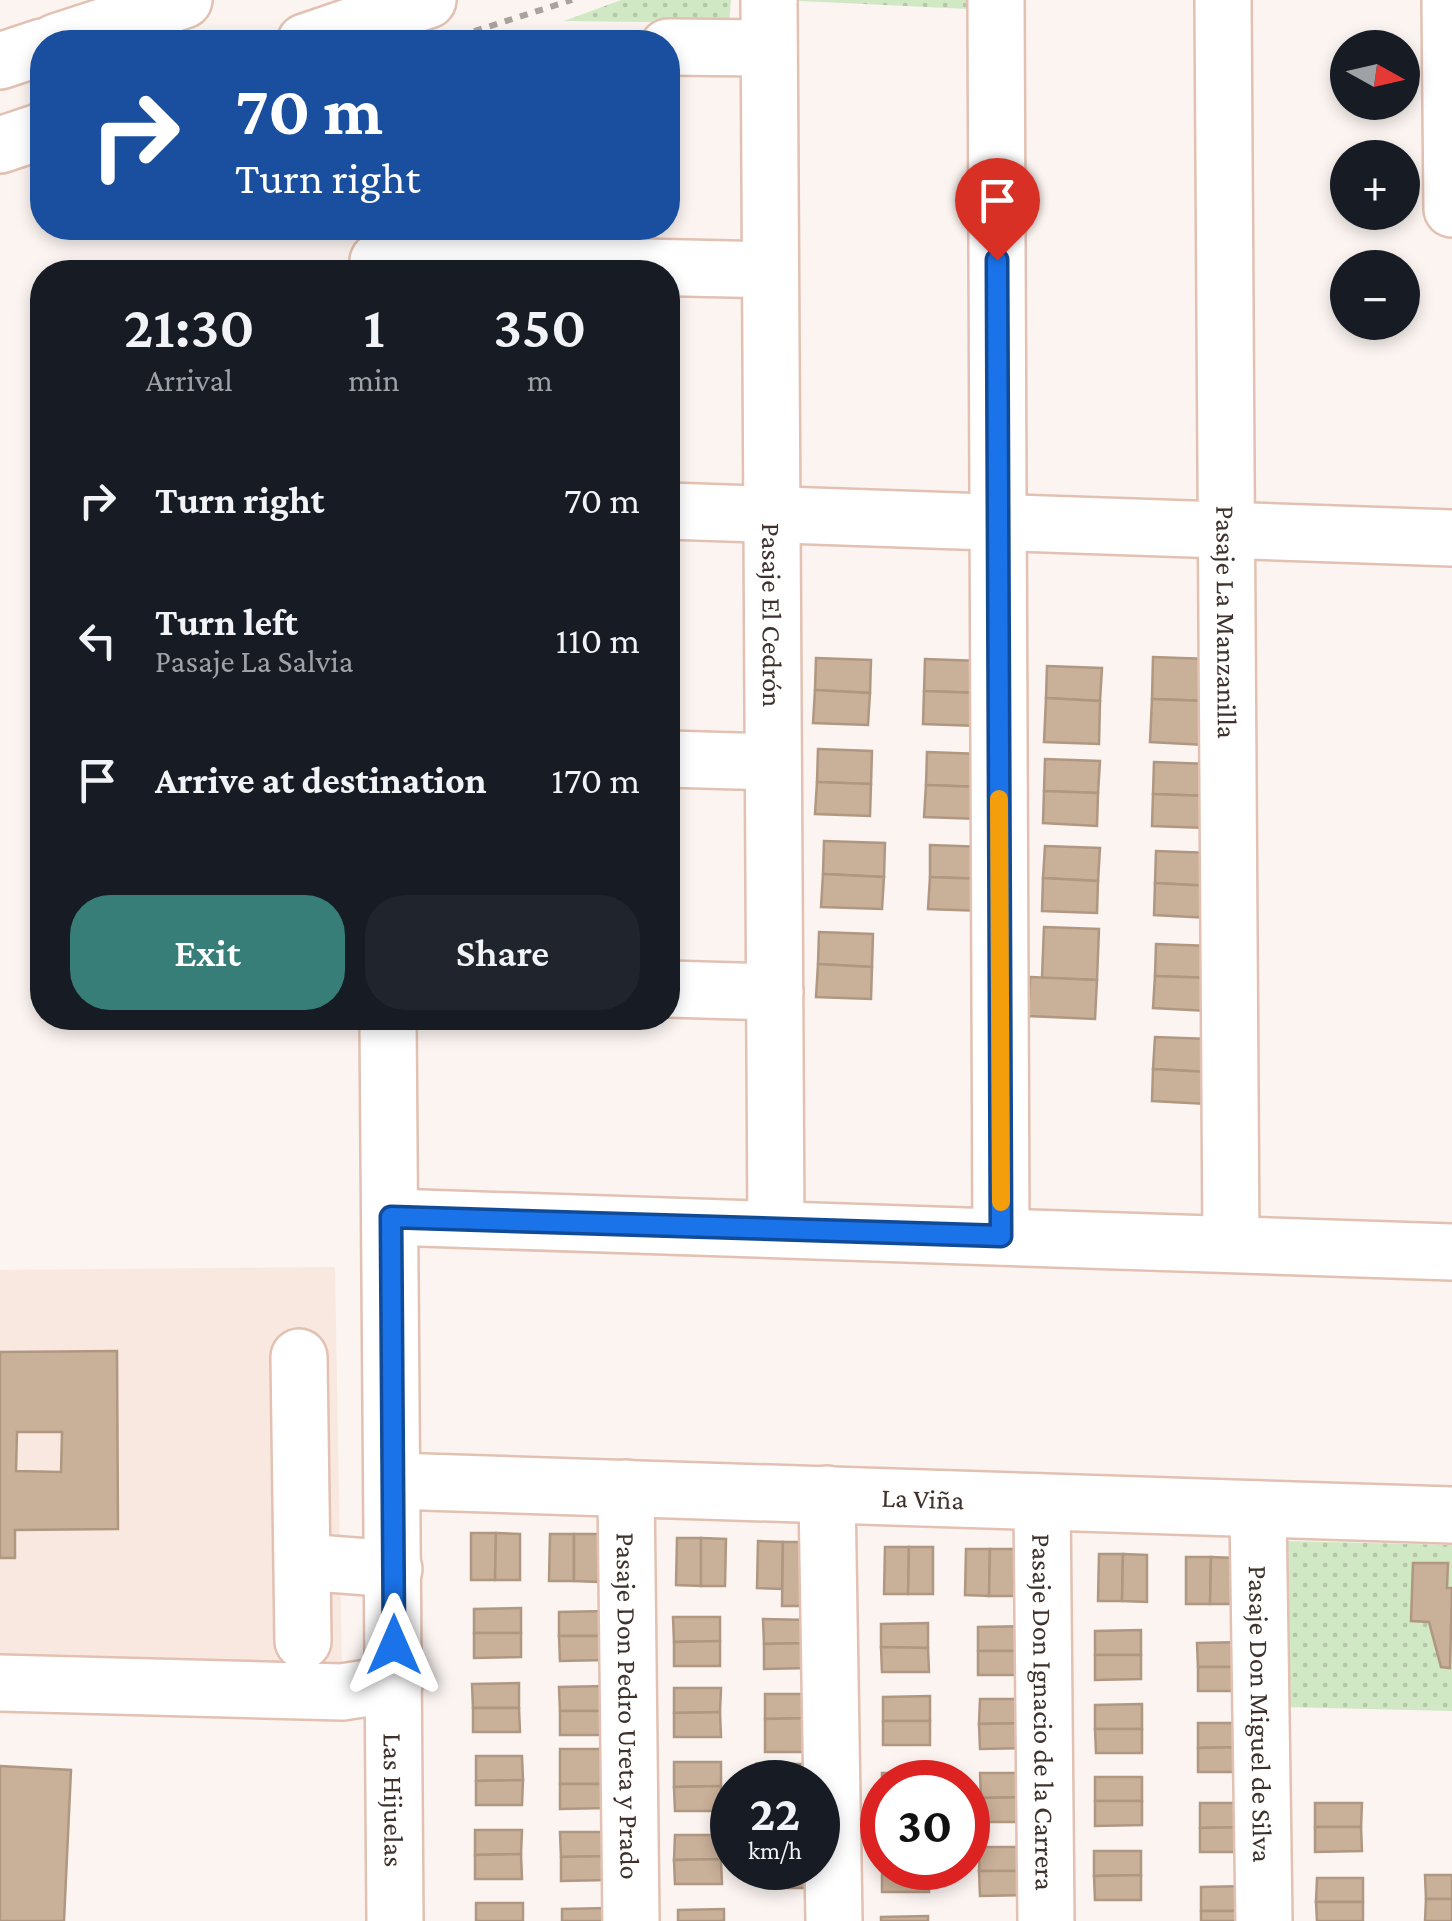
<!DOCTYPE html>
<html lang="en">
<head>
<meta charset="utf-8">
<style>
  body { margin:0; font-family:"Crimson Pro",serif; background:#20242c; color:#f1f3f6; height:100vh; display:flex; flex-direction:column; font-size:38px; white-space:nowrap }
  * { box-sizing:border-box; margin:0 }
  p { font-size:32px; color:#9ea1a6 }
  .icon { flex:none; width:55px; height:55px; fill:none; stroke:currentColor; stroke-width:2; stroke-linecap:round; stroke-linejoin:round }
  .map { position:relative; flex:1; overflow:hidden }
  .drawer { position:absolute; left:30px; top:260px; width:650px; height:770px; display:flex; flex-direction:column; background:#171b24; border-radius:40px; box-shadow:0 5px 15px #0003 }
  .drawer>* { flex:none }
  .guide { position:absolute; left:30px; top:30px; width:650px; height:210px; border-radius:40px; box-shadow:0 5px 15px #0003; background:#1a4fa0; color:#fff; overflow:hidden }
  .needle { width:65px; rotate:98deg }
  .tools { position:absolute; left:1330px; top:30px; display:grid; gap:20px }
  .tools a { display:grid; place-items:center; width:90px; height:90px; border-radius:50%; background:#171b24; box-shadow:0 5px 15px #0003; font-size:50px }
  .speed { position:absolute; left:710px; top:1760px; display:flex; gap:20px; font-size:50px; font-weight:700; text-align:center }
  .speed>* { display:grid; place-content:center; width:130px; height:130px; border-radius:50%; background:#171b24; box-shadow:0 5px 15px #0003; line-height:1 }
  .speed small { font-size:25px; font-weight:400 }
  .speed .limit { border:15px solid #d22; background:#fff; color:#111 }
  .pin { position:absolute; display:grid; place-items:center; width:85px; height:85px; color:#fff; margin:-102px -42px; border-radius:50% 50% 50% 0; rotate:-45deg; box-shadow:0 0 10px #0007 }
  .pin .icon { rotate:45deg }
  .me { position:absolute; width:110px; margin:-55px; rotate:0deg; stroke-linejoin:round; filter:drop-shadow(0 0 8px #0008) }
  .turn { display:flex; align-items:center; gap:35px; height:210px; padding:0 40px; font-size:45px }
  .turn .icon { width:130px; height:130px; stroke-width:2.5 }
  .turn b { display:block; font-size:70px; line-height:85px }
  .eta { display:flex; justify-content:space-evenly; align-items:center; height:170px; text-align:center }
  .eta b { font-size:60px; font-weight:600; line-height:70px }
  .button { display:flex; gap:20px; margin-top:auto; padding:20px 40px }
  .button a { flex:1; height:115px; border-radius:40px; background:#377e79; color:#fff; font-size:40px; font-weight:600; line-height:115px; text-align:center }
  .button a+a { background:#20242c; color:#f1f3f6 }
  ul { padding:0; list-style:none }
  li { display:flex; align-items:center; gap:30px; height:140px; padding:0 40px }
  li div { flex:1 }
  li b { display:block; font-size:38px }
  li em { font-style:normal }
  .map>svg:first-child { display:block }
  .built { fill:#f9e8e0 }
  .grass { fill:url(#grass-dots) }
  .building { fill:#c9b099; stroke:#b09781; stroke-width:2.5; fill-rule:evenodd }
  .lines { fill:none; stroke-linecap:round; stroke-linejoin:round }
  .minor-casing { stroke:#e2c1b2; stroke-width:60 }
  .major-casing { stroke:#e2c1b2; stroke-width:60 }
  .highway-casing { stroke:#e2c1b2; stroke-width:60 }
  .path { stroke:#aba19d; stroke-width:6; stroke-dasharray:8 8; stroke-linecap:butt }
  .minor { stroke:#fff; stroke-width:55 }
  .major { stroke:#fff; stroke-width:55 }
  .highway { stroke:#fff; stroke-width:55 }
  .route-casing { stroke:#114b97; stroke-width:25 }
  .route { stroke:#1a73e8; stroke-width:18 }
  .slow { stroke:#f59e0b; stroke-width:18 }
  .labels { text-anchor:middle; stroke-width:10; stroke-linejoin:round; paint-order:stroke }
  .street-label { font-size:28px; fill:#3f322c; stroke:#fbf4f1 }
</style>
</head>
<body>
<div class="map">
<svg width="1452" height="1921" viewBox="0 0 1452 1921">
  <defs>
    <pattern id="grass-dots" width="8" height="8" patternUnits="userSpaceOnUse" patternTransform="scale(2.5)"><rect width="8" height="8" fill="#d1e8c5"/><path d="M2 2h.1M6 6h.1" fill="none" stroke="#b4c7a9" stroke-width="1.8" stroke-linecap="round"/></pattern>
  </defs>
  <rect width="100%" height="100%" fill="#fbf4f1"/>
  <path class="built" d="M335,1267L342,1673L0,1702V1270Z"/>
  <g class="grass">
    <path d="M621,0H731L729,23L564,21Z"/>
    <path d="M780,0H969L968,9Z"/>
    <path d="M1288,1541L1452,1545V1711L1284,1707Z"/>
  </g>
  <g class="building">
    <path d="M1153,657L1208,659L1206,701L1152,699Z"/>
    <path d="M816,658L871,660L870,693L815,690Z"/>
    <path d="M925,659L980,661L979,693L924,691Z"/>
    <path d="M1047,666L1102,668L1100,701L1046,698Z"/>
    <path d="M815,690L870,693L868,725L813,723Z"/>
    <path d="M924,691L979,693L978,726L923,724Z"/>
    <path d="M1046,698L1100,701L1099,744L1044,742Z"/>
    <path d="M1152,699L1206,701L1205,745L1150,742Z"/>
    <path d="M818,749L872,751L871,784L817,782Z"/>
    <path d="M927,752L981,754L980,787L926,785Z"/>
    <path d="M1045,759L1100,761L1098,793L1044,791Z"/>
    <path d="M1154,762L1209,764L1207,796L1153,794Z"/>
    <path d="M817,782L871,784L870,816L815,814Z"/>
    <path d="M926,785L980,787L979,819L924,817Z"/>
    <path d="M1044,791L1098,793L1097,826L1043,823Z"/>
    <path d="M1153,794L1207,796L1206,828L1152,826Z"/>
    <path d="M824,841L885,843L884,877L823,874Z"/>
    <path d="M930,845L985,847L984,879L930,877Z"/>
    <path d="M1045,846L1100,848L1098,881L1043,878Z"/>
    <path d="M1156,851L1211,853L1210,886L1155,883Z"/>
    <path d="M823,874L884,877L882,909L821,907Z"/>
    <path d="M930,877L984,879L983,911L928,909Z"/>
    <path d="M1043,878L1098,881L1097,913L1042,911Z"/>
    <path d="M1155,883L1210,886L1209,918L1154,915Z"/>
    <path d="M1044,927L1099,929L1097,980L1042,978Z"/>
    <path d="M819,932L873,934L872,967L818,964Z"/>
    <path d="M1156,944L1210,946L1209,978L1155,976Z"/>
    <path d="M818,964L872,967L871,999L816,997Z"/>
    <path d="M1155,976L1209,978L1208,1011L1153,1008Z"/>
    <path d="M1030,977L1097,980L1095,1019L1028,1016Z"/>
    <path d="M1155,1037L1209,1039L1208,1072L1153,1069Z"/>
    <path d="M1153,1069L1208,1072L1207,1104L1152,1101Z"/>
    <path d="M117,1351L118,1529L15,1530V1558H0V1352ZM17,1432H62L61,1472L16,1471Z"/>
    <path d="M471,1533H496L495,1580H471Z"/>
    <path d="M496,1533L520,1534V1580H495Z"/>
    <path d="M550,1534H574V1581H549Z"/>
    <path d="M574,1534H599L598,1582L574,1581Z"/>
    <path d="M677,1538H701V1586L676,1585Z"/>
    <path d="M701,1538L726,1539L725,1586H701Z"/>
    <path d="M758,1541L783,1542L782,1589L757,1588Z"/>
    <path d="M783,1542H807L806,1606H782Z"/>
    <path d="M885,1547H909L908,1594H884Z"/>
    <path d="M909,1547H933V1594H908Z"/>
    <path d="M966,1549H990L989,1596L965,1595Z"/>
    <path d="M990,1549H1014V1596H989Z"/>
    <path d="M1099,1554H1123L1122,1601H1098Z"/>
    <path d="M1123,1554L1147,1555V1602L1122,1601Z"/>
    <path d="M1186,1557H1211L1210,1604H1186Z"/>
    <path d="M1211,1557L1235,1558L1234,1604H1210Z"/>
    <path d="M1413,1563H1448L1447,1588H1452L1450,1668L1441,1667L1429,1622L1411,1621Z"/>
    <path d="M521,1608V1633H474V1609Z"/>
    <path d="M606,1611V1636H559V1612Z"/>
    <path d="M673,1617H720V1641L674,1642Z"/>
    <path d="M763,1619L810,1620V1643L764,1644Z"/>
    <path d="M928,1623V1648L881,1647V1624Z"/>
    <path d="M1025,1626V1651H978V1627Z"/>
    <path d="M1141,1630V1655H1095V1631Z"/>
    <path d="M474,1633H521V1657L474,1658Z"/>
    <path d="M559,1636H606V1660L560,1661Z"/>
    <path d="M720,1641V1666H674V1642Z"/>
    <path d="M1244,1642V1667H1198L1197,1643Z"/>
    <path d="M810,1643L811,1668L764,1669V1644Z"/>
    <path d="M881,1647L928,1648L929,1672H882Z"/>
    <rect x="978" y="1651" width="47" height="24"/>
    <path d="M1095,1655H1141V1679L1095,1680Z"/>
    <rect x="1198" y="1667" width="46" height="24"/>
    <path d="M519,1683V1708H473L472,1684Z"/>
    <path d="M606,1686V1711H560L559,1687Z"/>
    <path d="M674,1688H721L720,1712L674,1713Z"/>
    <path d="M765,1694H812L811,1718L765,1719Z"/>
    <path d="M930,1696V1721H883V1697Z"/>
    <path d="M980,1699H1026V1723L979,1724Z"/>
    <path d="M1142,1704V1729H1095V1705Z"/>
    <path d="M473,1708H519L520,1732H473Z"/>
    <path d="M560,1711H606L607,1735H560Z"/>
    <path d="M720,1712L721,1737H674V1713Z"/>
    <path d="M811,1718L812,1752H765V1719Z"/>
    <rect x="883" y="1721" width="47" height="24"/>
    <path d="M1026,1723V1748L980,1749L979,1724Z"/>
    <path d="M1198,1723H1245L1244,1747L1198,1748Z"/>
    <path d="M1095,1729H1142V1753H1096Z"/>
    <path d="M1244,1747V1772H1198V1748Z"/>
    <rect x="560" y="1749" width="46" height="35"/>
    <path d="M476,1756H522L523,1780L476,1781Z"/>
    <path d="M674,1762H721V1786L674,1787Z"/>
    <path d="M765,1764H812L811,1782H765Z"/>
    <path d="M0,1766L71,1770L64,1921H0Z"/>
    <path d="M882,1773H928V1782H882V1798Z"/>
    <path d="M980,1773H1027V1797L981,1798Z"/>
    <rect x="1095" y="1777" width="47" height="24"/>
    <path d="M523,1780L522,1805H476V1781Z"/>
    <path d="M560,1784H606L607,1808L560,1809Z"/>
    <path d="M721,1786V1811H675L674,1787Z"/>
    <path d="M1027,1797V1822H980L981,1798Z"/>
    <path d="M1095,1801H1142V1825L1095,1826Z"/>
    <path d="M1200,1803H1247V1827L1200,1828Z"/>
    <path d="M1315,1803H1362L1361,1827H1315Z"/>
    <path d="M1247,1827V1852H1200V1828Z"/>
    <path d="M1315,1827H1361L1362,1851L1315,1852Z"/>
    <path d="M475,1830H522L521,1854L475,1855Z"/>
    <path d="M560,1832H607V1856L561,1857Z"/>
    <path d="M675,1835H721V1859L674,1860Z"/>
    <path d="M980,1847H1026V1871H979Z"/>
    <path d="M1094,1851H1141V1875L1094,1876Z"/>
    <path d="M521,1854L522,1879H475V1855Z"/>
    <path d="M607,1856L608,1880L561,1881V1857Z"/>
    <path d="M721,1859L722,1884H675L674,1860Z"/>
    <path d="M767,1868H813L814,1888H767Z"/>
    <rect x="882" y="1868" width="47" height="24"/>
    <path d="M979,1871H1026V1895L980,1896Z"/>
    <path d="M1141,1875V1900H1095L1094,1876Z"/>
    <path d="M1425,1875H1452V1899H1426Z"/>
    <path d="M1317,1878H1363V1902H1316Z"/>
    <path d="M1248,1886V1911H1201V1887Z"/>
    <path d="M1426,1899H1452V1921H1425Z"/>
    <path d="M1316,1902H1363V1921H1317Z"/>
    <rect x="476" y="1903" width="47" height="18"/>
    <path d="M608,1908V1921H562V1909Z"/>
    <path d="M724,1909V1921H678V1910Z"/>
    <rect x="1201" y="1911" width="47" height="10"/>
    <path d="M928,1916V1921H881V1917Z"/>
  </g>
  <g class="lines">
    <g class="minor-casing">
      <g id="minor">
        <path id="s1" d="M769,0L776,1229"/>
        <path d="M996,0L1001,1237"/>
        <path id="s2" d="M1223,0L1231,1244"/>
        <path d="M1450,0L1452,209"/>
        <path d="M668,47L769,48"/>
        <path d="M378,261L770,270"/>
        <path d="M668,511L1452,538"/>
        <path d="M668,759L773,762"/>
        <path d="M668,989L775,992"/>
        <path id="s3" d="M388,1018L395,1921"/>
        <path d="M391,1217L1452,1252"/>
        <path d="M299,1357L303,1641"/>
        <path id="s4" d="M393,1481L1452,1515"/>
        <path id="s5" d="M626,1488L631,1921"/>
        <path d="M827,1494L834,1921"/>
        <path id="s6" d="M1042,1502L1046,1921"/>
        <path id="s7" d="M1258,1509L1264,1921"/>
        <path d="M303,1562L394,1569"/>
        <path d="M0,1683L342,1692L394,1684"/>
      </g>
    </g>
    <g class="major-casing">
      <g id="major">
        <path d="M305,42L428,0"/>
        <path d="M0,145L42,131"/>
      </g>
    </g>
    <g class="highway-casing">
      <g id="highway">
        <path d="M56,42L184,0"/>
        <path d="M0,61L42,47"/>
      </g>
    </g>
    <path class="path" d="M459,36L572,0"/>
    <use href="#minor" class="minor"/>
    <use href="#major" class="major"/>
    <use href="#highway" class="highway"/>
  </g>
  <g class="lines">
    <g class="route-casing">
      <path id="route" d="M394,1645L391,1217L1001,1236L997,260"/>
    </g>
    <use href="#route" class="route"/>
    <path class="slow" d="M999,799L1001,1202"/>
  </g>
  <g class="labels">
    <g class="street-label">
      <text dy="10" stroke="none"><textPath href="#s1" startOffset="615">Pasaje El Cedrón</textPath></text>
      <text dy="10" stroke="none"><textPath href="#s2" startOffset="622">Pasaje La Manzanilla</textPath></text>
      <text dy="10" stroke="none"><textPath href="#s4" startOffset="530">La Viña</textPath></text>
      <text dy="10" stroke="none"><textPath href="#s5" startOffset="218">Pasaje Don Pedro Ureta y Prado</textPath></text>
      <text dy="10" stroke="none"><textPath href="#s6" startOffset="210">Pasaje Don Ignacio de la Carrera</textPath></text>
      <text dy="10" stroke="none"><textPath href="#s7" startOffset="205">Pasaje Don Miguel de Silva</textPath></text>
      <text dy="10" stroke="none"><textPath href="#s3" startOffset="782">Las Hijuelas</textPath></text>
    </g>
  </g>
</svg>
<div class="tools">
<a><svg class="needle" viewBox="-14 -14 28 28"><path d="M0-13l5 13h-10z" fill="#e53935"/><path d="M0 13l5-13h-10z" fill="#9ea1a6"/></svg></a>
<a>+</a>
<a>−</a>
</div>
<div class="speed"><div>22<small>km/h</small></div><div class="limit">30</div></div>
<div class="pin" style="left:997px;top:260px;background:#d93025"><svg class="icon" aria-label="arrive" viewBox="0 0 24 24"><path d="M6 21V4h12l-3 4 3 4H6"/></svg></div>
<svg class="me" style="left:394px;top:1645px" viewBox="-20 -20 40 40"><path d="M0-17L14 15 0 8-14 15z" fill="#1a73e8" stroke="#fff" stroke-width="4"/></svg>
<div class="guide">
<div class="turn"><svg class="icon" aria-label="right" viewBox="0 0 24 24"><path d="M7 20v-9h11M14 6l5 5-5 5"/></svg><div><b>70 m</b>Turn right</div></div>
</div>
<section class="drawer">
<div class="eta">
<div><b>21:30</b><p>Arrival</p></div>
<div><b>1</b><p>min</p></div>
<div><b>350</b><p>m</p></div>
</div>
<ul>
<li><svg class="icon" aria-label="right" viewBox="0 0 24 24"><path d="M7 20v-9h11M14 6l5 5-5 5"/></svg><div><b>Turn right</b></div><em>70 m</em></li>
<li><svg class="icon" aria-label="left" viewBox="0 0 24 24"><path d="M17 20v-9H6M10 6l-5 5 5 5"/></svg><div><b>Turn left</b><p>Pasaje La Salvia</p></div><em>110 m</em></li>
<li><svg class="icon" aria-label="arrive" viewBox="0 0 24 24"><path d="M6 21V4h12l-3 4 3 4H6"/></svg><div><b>Arrive at destination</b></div><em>170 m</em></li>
</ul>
<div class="button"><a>Exit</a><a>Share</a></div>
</section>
</div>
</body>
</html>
